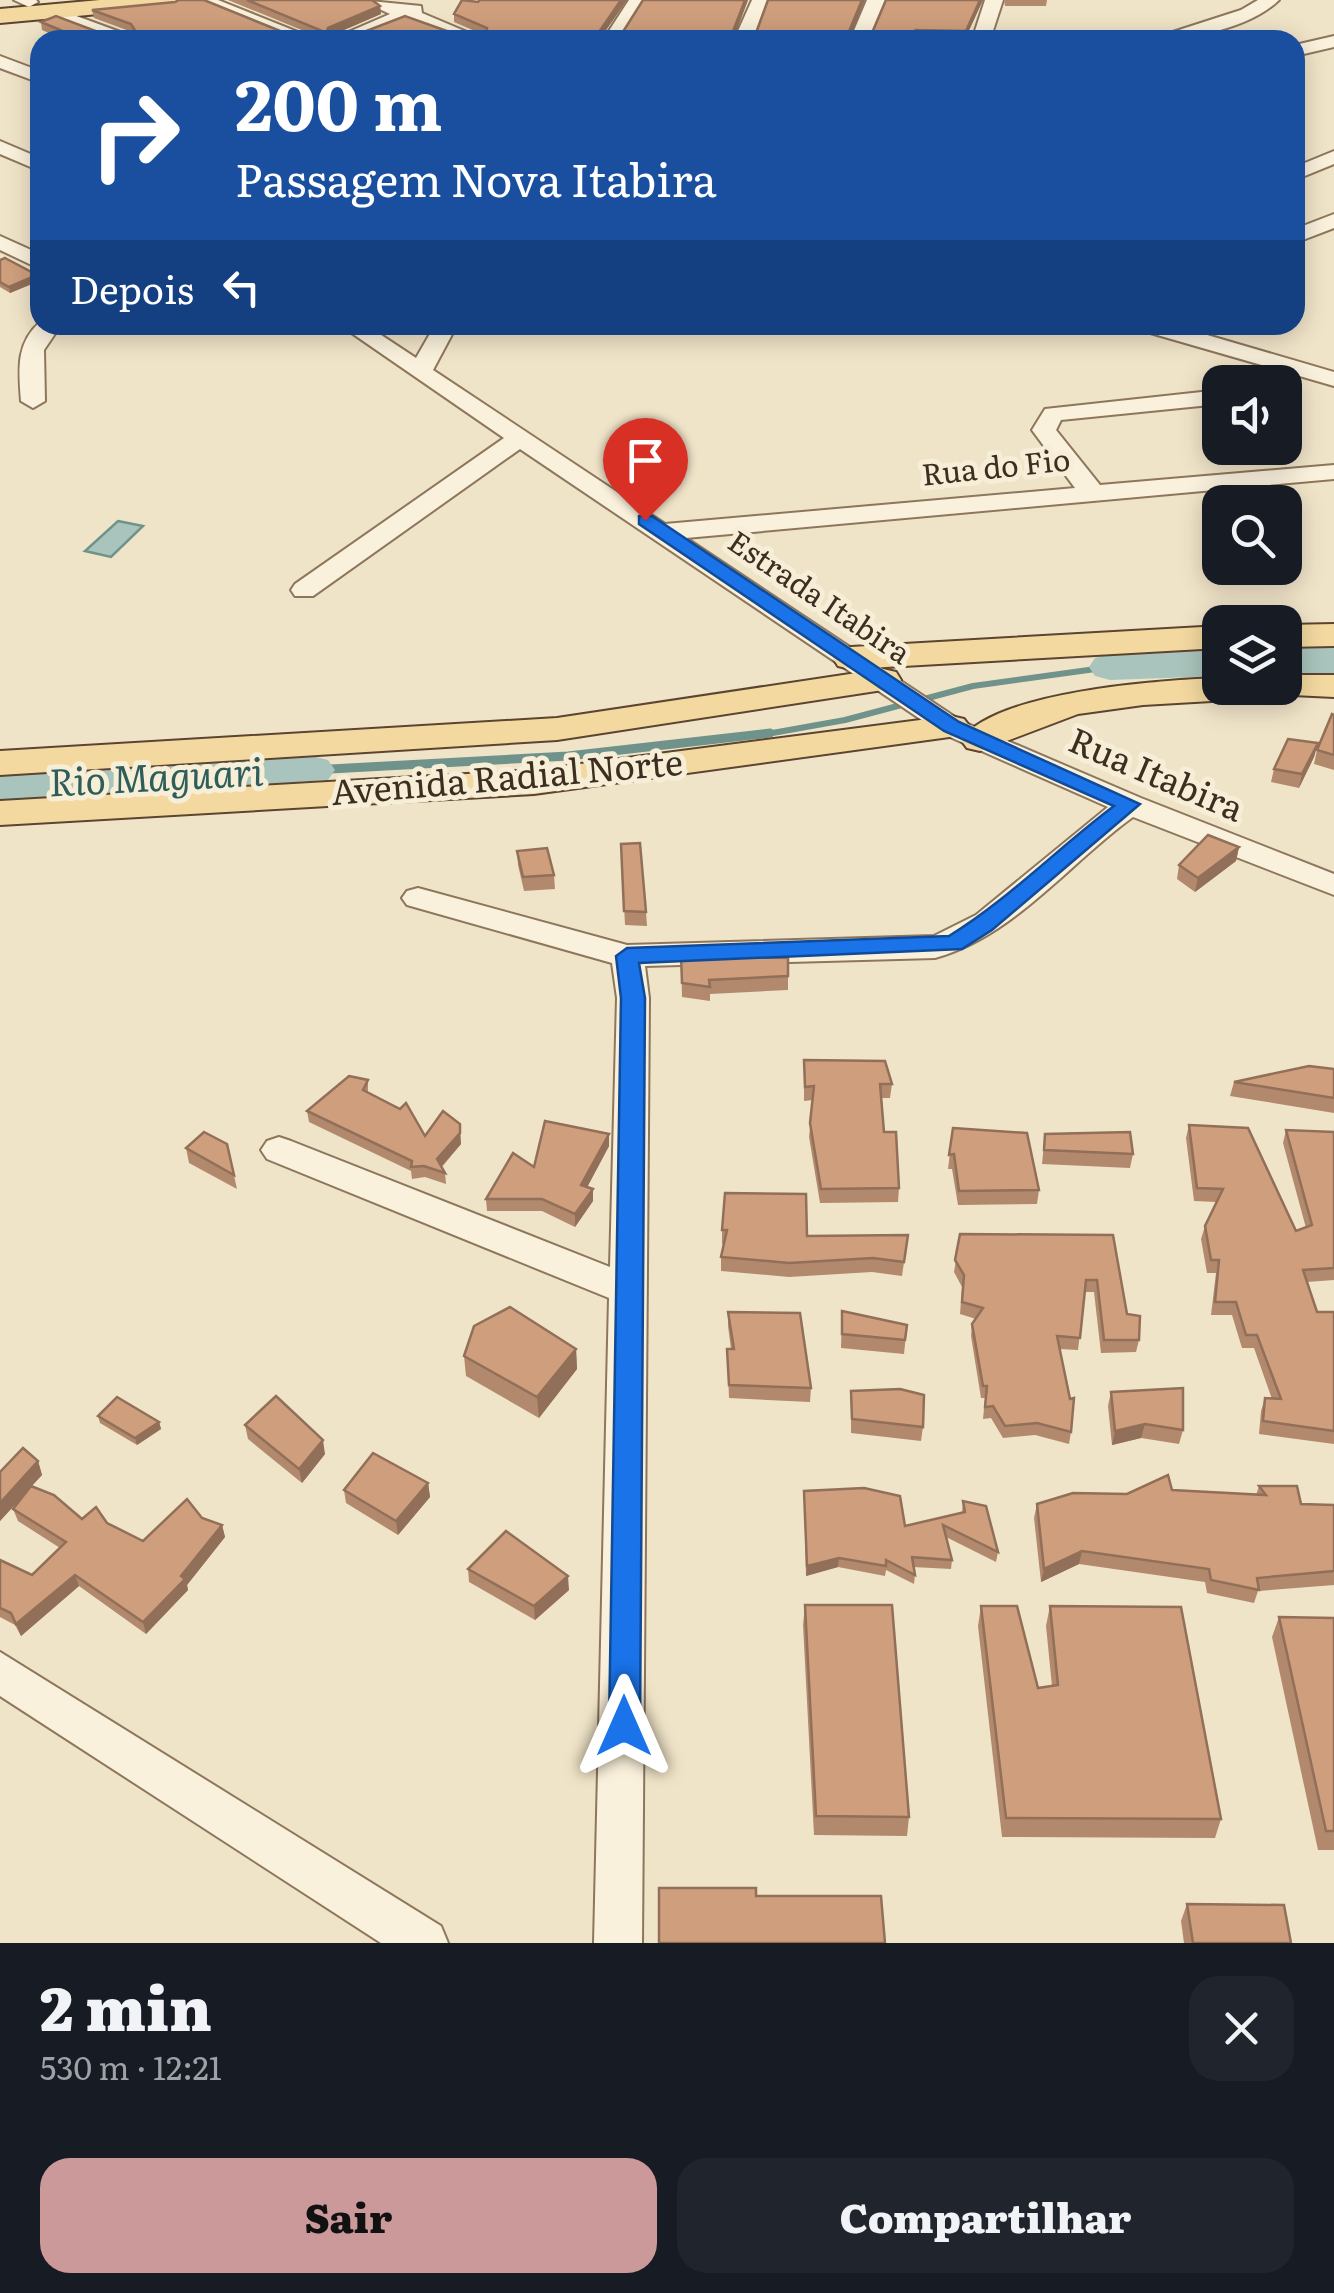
<!DOCTYPE html>
<html lang="pt">
<head>
<meta charset="utf-8">
<style>
  body { margin:0; font-family:Literata,serif; background:#20242c; color:#f1f3f6; height:100vh; display:flex; flex-direction:column; font-size:38px; white-space:nowrap }
  * { box-sizing:border-box; margin:0 }
  p { font-size:32px; color:#9ea1a6 }
  .icon { flex:none; width:55px; height:55px; fill:none; stroke:currentColor; stroke-width:2; stroke-linecap:round; stroke-linejoin:round }
  .map { position:relative; height:1943px; overflow:hidden }
  .sheet { display:flex; flex-direction:column; background:#171b24; flex:1 }
  .sheet>* { flex:none }
  .top-card { position:absolute; left:30px; top:30px; width:1275px; height:305px; border-radius:30px; box-shadow:0 5px 25px #0003; background:#1a4fa0; color:#fff; overflow:hidden }
  .fabs { position:absolute; left:1202px; top:365px; display:grid; gap:20px }
  .fabs a { display:grid; place-items:center; width:100px; height:100px; border-radius:20px; background:#171b24; box-shadow:0 5px 25px #0003; font-size:50px }
  .pin { position:absolute; display:grid; place-items:center; width:85px; height:85px; color:#fff; margin:-102px -42px; border-radius:50% 50% 50% 0; rotate:-45deg; box-shadow:0 0 10px #0007 }
  .pin .icon { rotate:45deg }
  .me { position:absolute; width:110px; margin:-55px; rotate:0deg; stroke-linejoin:round; filter:drop-shadow(0 0 8px #0008) }
  .turn { display:flex; align-items:center; gap:35px; height:210px; padding:0 40px; font-size:45px }
  .turn .icon { width:130px; height:130px; stroke-width:2.5 }
  .turn b { display:block; font-size:70px; line-height:85px }
  .then { display:flex; align-items:center; height:95px; padding:0 40px; background:#0003; gap:20px; font-size:38px }
  .round { display:grid; place-items:center; flex:none; width:105px; height:105px; border-radius:30px; background:#20242c }
  .overview { display:flex; align-items:center; justify-content:space-between; height:170px; padding:0 40px }
  h1 { font-size:60px; font-weight:800; line-height:75px }
  .action { display:flex; gap:20px; margin-top:auto; padding:20px 40px }
  .action a { flex:1; height:115px; border-radius:30px; background:#cc999b; color:#111; font-size:40px; font-weight:800; line-height:115px; text-align:center }
  .action a+a { background:#20242c; color:#f1f3f6 }
  .map>svg:first-child { display:block }
  .water { fill:#a9c4bc; stroke:#6f938a; stroke-width:2.5 }
  .lines { fill:none; stroke-linecap:round; stroke-linejoin:round }
  .stream-far1 { stroke:#6f938a; stroke-width:6 }
  .stream { stroke:#6f938a; stroke-width:9 }
  .river { fill:#a9c4bc; fill-rule:evenodd }
  .minor-casing { stroke:#8d765c; stroke-width:4 }
  .major-casing { stroke:#5b4430; stroke-width:4 }
  .minor { fill:#faf1dc; fill-rule:evenodd }
  .major { fill:#f3d9a0; fill-rule:evenodd }
  .wall { fill:#b2896c }
  .shaded-wall { fill:#916f58 }
  .building { fill:#cf9f7d; stroke:#916f58; stroke-width:2.5 }
  .route { fill:#1a73e8; stroke:#114b97; stroke-width:2.5 }
  .labels { text-anchor:middle; stroke-width:10; stroke-linejoin:round; paint-order:stroke }
  .far-street-label { font-size:30px; fill:#3d2e20; stroke:#f7eed8 }
  .street-label { font-size:35px; fill:#3d2e20; stroke:#f7eed8 }
  .water-label { font-size:38px; font-style:italic; fill:#2f5d5a; stroke:#f7eed8 }
</style>
</head>
<body>
<div class="map">
<svg width="1334" height="1943" viewBox="0 0 1334 1943">
  <rect width="100%" height="100%" fill="#f0e4c8"/>
  <path class="water" d="M118,521L143,526L111,557L85,551Z"/>
  <g class="lines">
    <path class="stream-far1" d="M756,736L845,720L973,686L1110,667"/>
    <path class="stream" d="M312,770L568,756L770,733"/>
    <g class="river">
      <path d="M1334,647V673L1285,674V648Z"/>
      <path d="M1220,650V676L1110,680L1095,676L1089,667L1095,658L1110,654Z"/>
      <path d="M312,756L328,760L335,770L328,780L0,801V773Z"/>
    </g>
    <g class="minor-casing">
      <g id="minor">
        <path d="M14,0H36L38,2L29,7Z"/>
        <path d="M193,0H218L318,40H292Z"/>
        <path d="M360,0L421,6L422,13L486,40H460L406,20L355,40H330L390,14Z"/>
        <path d="M629,0H647L621,40H603Z"/>
        <path d="M752,0H770L752,40H734Z"/>
        <path d="M867,0H885L868,40H850Z"/>
        <path d="M985,0H1003L990,40H972Z"/>
        <path d="M1258,0H1279C1249,29 1188,40 1148,40L1241,10Z"/>
        <path d="M52,7L131,36L134,40H109L46,16L43,12Z"/>
        <path d="M1334,36V47L1295,56V45Z"/>
        <path d="M0,56L40,71V83L0,68Z"/>
        <path d="M0,141L40,158V171L0,154Z"/>
        <path d="M1334,151V164L1295,180V167Z"/>
        <path d="M1334,214V228L1295,243V229Z"/>
        <path d="M0,236L40,254V269L0,250Z"/>
        <path d="M40,322L61,325L44,350L45,401L33,408L21,401C19,371 15,344 40,322Z"/>
        <path d="M340,325H366L416,358L435,325H457L433,370L665,524L1075,488L1032,430L1045,409L1220,390V404L1061,420L1056,430L1100,485L1334,465V479L686,538L961,721L1141,798L1334,874V895L1133,817C1068,864 1014,936 935,958L645,966L649,998L642,1943H594L609,1298L267,1159L261,1150L267,1141L279,1137L291,1141L610,1267L617,998L612,963L407,905L402,898L407,891L418,888L627,945L934,936L976,915L1108,807L941,733L520,449L313,596H295L291,590L295,584L504,438Z"/>
        <path d="M1137,325H1173L1334,372V386L1140,330Z"/>
        <path d="M0,1652L441,1926L448,1943H381L0,1696Z"/>
      </g>
    </g>
    <g class="major-casing">
      <g id="major">
        <path d="M100,0H187L176,7L0,23V9Z"/>
        <path d="M1334,624V646L1285,647V625Z"/>
        <path d="M1220,626V648L851,669L838,666L833,658L838,650L851,647Z"/>
        <path d="M883,669L896,672L901,680L896,688L557,740L0,775V751L557,718Z"/>
        <path d="M1285,675H1334V697L1272,694L1268,688H1285Z"/>
        <path d="M1220,678V688H1264L1259,696L1246,699L1143,705L1078,714L980,751L967,748L961,740C995,691 1163,680 1220,678Z"/>
        <path d="M951,716L964,719L970,727L964,735L534,794L0,825V801L534,770Z"/>
      </g>
    </g>
    <use href="#minor" class="minor"/>
    <use href="#major" class="major"/>
  </g>
  <g class="wall">
    <path d="M228,0H372L380,6L381,14L334,34L484,35L454,22V14L480,0H627L604,33L621,35L748,0L735,34H851L872,33L886,0H983L965,39L65,40L42,30L41,22L106,35L134,34L132,32L94,18L92,10L290,35H314Z"/>
    <path d="M1004,0H1047L1046,6H1005Z"/>
    <path d="M0,260L37,275L39,281L10,293L0,287Z"/>
    <path d="M1334,715V770L1314,764L1317,750Z"/>
    <path d="M1318,743L1314,757L1299,788L1271,782L1274,769Z"/>
    <path d="M621,844L646,912L647,926L625,925Z"/>
    <path d="M1239,847L1236,861L1195,892L1177,879L1179,865Z"/>
    <path d="M517,851L554,875L555,889L524,891L518,865Z"/>
    <path d="M681,955L788,976V990L710,994V1001L682,997Z"/>
    <path d="M804,1060L892,1084L890,1098H881L884,1132L899,1188L898,1202L820,1203L809,1137L813,1100L804,1101Z"/>
    <path d="M1334,1069V1113L1230,1096L1234,1082Z"/>
    <path d="M368,1080V1093L425,1136L461,1144L442,1167L445,1173L446,1184L425,1177L412,1179L411,1171L309,1122L307,1111Z"/>
    <path d="M1189,1125L1296,1231L1306,1228L1283,1143L1286,1130L1334,1132V1280L1307,1282L1317,1312H1334V1444L1259,1434L1261,1411L1265,1398L1272,1399L1254,1348H1242L1232,1315H1211L1216,1273H1207L1201,1239L1205,1226L1216,1202L1194,1201L1186,1138Z"/>
    <path d="M953,1128L1039,1190L1037,1204L958,1205L952,1169H948Z"/>
    <path d="M609,1134V1146L587,1187L593,1189V1201L575,1227L542,1211H487L486,1199L534,1167Z"/>
    <path d="M1045,1134L1133,1154L1130,1168L1042,1164Z"/>
    <path d="M227,1144L237,1189L189,1163L186,1148Z"/>
    <path d="M722,1230L807,1236L908,1235L902,1276L872,1272L789,1277L721,1271V1257L724,1244H722Z"/>
    <path d="M960,1234L1113,1235L1127,1314L1139,1340L1136,1352L1101,1353L1094,1292H1085L1078,1350L1059,1349L1071,1432L1069,1444L1035,1435L1003,1438L991,1418L983,1419L985,1398H981L971,1336L972,1324L976,1319L960,1314L962,1287L954,1272Z"/>
    <path d="M842,1311L907,1325L904,1354L841,1348Z"/>
    <path d="M728,1312L811,1388L810,1402L729,1398L727,1349H731L728,1326Z"/>
    <path d="M576,1349L577,1369L539,1418L466,1376L464,1356Z"/>
    <path d="M851,1391L923,1427L921,1441L851,1433Z"/>
    <path d="M1111,1392L1183,1430L1179,1444L1141,1438L1112,1445L1108,1406Z"/>
    <path d="M98,1416L159,1422L161,1429L137,1445L100,1423Z"/>
    <path d="M245,1425L325,1454L302,1483L248,1439Z"/>
    <path d="M38,1461L42,1475L31,1486L82,1519L107,1523L143,1541L202,1518L222,1525L225,1537L187,1585L188,1590L146,1634L79,1586L21,1636L15,1625L0,1617V1560L32,1575L60,1548L18,1521L13,1509L29,1489L0,1521V1472Z"/>
    <path d="M428,1483L430,1497L398,1535L346,1503L344,1490Z"/>
    <path d="M1259,1486L1301,1504L1334,1505V1585L1258,1591L1254,1603L1207,1593L1205,1582L1079,1564L1041,1582L1034,1518L1037,1504L1172,1490L1256,1495Z"/>
    <path d="M804,1491L905,1526L962,1513L963,1501L998,1552L996,1562L946,1537L952,1560L951,1569L913,1567L915,1575L914,1584L886,1570L885,1576L838,1567L806,1576Z"/>
    <path d="M468,1569L569,1590L535,1620L469,1582Z"/>
    <path d="M805,1605L909,1817L907,1836L814,1835L803,1625Z"/>
    <path d="M981,1606L1038,1688L1052,1686L1046,1626L1050,1606L1221,1819L1215,1838L1002,1837L978,1626Z"/>
    <path d="M1279,1617L1334,1618V1850H1318L1272,1637Z"/>
    <path d="M1187,1904L1291,1943H1184L1181,1921Z"/>
  </g>
  <g class="shaded-wall">
    <path d="M621,0H627L599,40V32Z"/>
    <path d="M745,0H748L733,40L732,34Z"/>
    <path d="M862,0H865L849,40L848,34Z"/>
    <path d="M980,0H983L965,39L966,31Z"/>
    <path d="M380,6L381,14L328,37L326,34L328,28Z"/>
    <path d="M37,275L39,281L10,293L9,287Z"/>
    <path d="M1318,743L1314,757L1299,788L1302,774Z"/>
    <path d="M1239,847L1236,861L1195,892L1198,878Z"/>
    <path d="M460,1124L461,1144L438,1170L437,1159Z"/>
    <path d="M609,1134V1146L582,1197L581,1185Z"/>
    <path d="M593,1189V1201L575,1227V1214Z"/>
    <path d="M576,1349L577,1369L539,1418L537,1397Z"/>
    <path d="M159,1422L161,1429L137,1445L135,1438Z"/>
    <path d="M1145,1424L1141,1438L1112,1445L1115,1431Z"/>
    <path d="M323,1440L325,1454L302,1483L299,1469Z"/>
    <path d="M38,1461L42,1475L0,1521V1503Z"/>
    <path d="M428,1483L430,1497L398,1535L396,1521Z"/>
    <path d="M222,1525L225,1537L187,1585L188,1590L146,1634L143,1622Z"/>
    <path d="M1082,1551L1079,1564L1041,1582L1044,1569Z"/>
    <path d="M839,1558L838,1567L806,1576L807,1566Z"/>
    <path d="M75,1575L79,1586L21,1636L16,1624Z"/>
    <path d="M568,1576L569,1590L535,1620L534,1606Z"/>
  </g>
  <g class="building">
    <path d="M179,0H204L290,35H317L320,30L247,0H372L380,6L328,28L326,34L356,35L405,16L458,35H486L487,28L454,14L462,0L478,2L480,0H621L599,32L621,35L643,0H745L732,34L756,33L768,0H862L848,34L872,33L886,0H980L966,31L916,30L920,40H84L41,22L56,16L106,35H133L136,32L131,24L92,10L175,2Z"/>
    <path d="M5,258L37,275L9,287L0,282V260Z"/>
    <path d="M1332,714L1334,715V755L1317,750Z"/>
    <path d="M1288,739L1318,743L1302,774L1274,769Z"/>
    <path d="M1208,835L1239,847L1198,878L1179,865Z"/>
    <path d="M640,843L646,912L624,911L621,844Z"/>
    <path d="M547,848L554,875L523,877L517,851Z"/>
    <path d="M681,955L788,958V976L709,980L710,987L682,983Z"/>
    <path d="M804,1060L885,1061L892,1084H880L884,1132H896L899,1188L821,1189L810,1123L814,1086L805,1087Z"/>
    <path d="M1309,1066L1334,1069V1098L1234,1082Z"/>
    <path d="M349,1076L368,1080L363,1090L400,1109L406,1103L425,1136L443,1111L460,1124V1133L437,1159L445,1173L424,1166L411,1167L412,1161L307,1111Z"/>
    <path d="M545,1121L609,1134L581,1185L593,1189L575,1214L542,1199H486L513,1153L534,1167Z"/>
    <path d="M1189,1125L1248,1128L1296,1231L1312,1225L1286,1130L1334,1132V1268L1303,1270L1317,1312H1334V1431L1263,1421L1265,1398L1281,1399L1257,1335H1246L1236,1302H1215L1219,1260H1211L1205,1226L1223,1189L1197,1188Z"/>
    <path d="M953,1128L1027,1133L1039,1190L959,1191L954,1154L949,1155Z"/>
    <path d="M204,1132L227,1144L234,1175L186,1148Z"/>
    <path d="M1130,1132L1133,1154L1044,1150L1045,1134Z"/>
    <path d="M725,1193L806,1194L807,1236L908,1235L904,1262L873,1258L789,1263L721,1257L727,1230H722Z"/>
    <path d="M960,1234L1113,1235L1127,1314L1140,1316L1139,1340H1104L1097,1280H1086L1080,1338L1057,1336L1070,1399L1074,1398L1071,1432L1037,1423L1005,1426L993,1406L985,1407L987,1386H983L972,1324L983,1308L962,1302L964,1275L955,1260Z"/>
    <path d="M510,1307L576,1349L537,1397L464,1356L474,1326Z"/>
    <path d="M842,1311L907,1325L905,1340L842,1334Z"/>
    <path d="M728,1312L800,1313L811,1388L729,1385L727,1349H734Z"/>
    <path d="M1183,1388V1430L1145,1424L1115,1431L1111,1392Z"/>
    <path d="M900,1389L924,1395L923,1427L852,1419L851,1391Z"/>
    <path d="M276,1396L323,1440L299,1469L245,1425Z"/>
    <path d="M117,1397L159,1422L135,1438L98,1416Z"/>
    <path d="M23,1448L38,1461L0,1503V1472Z"/>
    <path d="M373,1453L428,1483L396,1521L344,1490Z"/>
    <path d="M1168,1475L1172,1490L1266,1495L1259,1486H1297L1301,1504L1334,1505V1571L1257,1578L1259,1590L1211,1580L1209,1569L1082,1551L1044,1569L1037,1504L1073,1493L1127,1494Z"/>
    <path d="M31,1486L54,1495L82,1519L96,1507L107,1523L143,1541L187,1499L202,1518L222,1525L181,1576L185,1579L143,1622L75,1575L16,1624L11,1613L0,1608V1560L32,1575L66,1542L13,1509Z"/>
    <path d="M864,1488L900,1496L905,1526L965,1512L963,1501L986,1506L998,1552L943,1525L952,1560L912,1557L915,1575L886,1560V1566L839,1558L807,1566L804,1491Z"/>
    <path d="M506,1531L568,1576L534,1606L468,1569Z"/>
    <path d="M805,1605H892L909,1817L816,1816Z"/>
    <path d="M981,1606H1017L1038,1688L1058,1685L1050,1606L1181,1607L1221,1819L1006,1818Z"/>
    <path d="M1279,1617L1334,1618V1831H1326Z"/>
    <path d="M659,1888H756V1896H881L885,1943H659Z"/>
    <path d="M1187,1904L1284,1905L1291,1943H1193Z"/>
  </g>
  <path class="route" d="M639,516H652L959,722L1140,804L992,930L962,949L639,963L645,998L640,1726L635,1736L624,1740L614,1736L609,1726L621,998L616,956L627,948L949,936C1008,900 1059,847 1114,806L944,731L639,524Z"/>
  <g class="labels">
    <g class="far-street-label">
      <text transform="translate(996 468) rotate(-6)" y="10">Rua do Fio</text>
      <text transform="translate(819 598) rotate(34)" y="10">Estrada Itabira</text>
    </g>
    <g class="street-label">
      <text transform="translate(1156 775) rotate(23)" y="12">Rua Itabira</text>
      <text transform="translate(507 778) rotate(-5)" y="12">Avenida Radial Norte</text>
    </g>
    <g class="water-label">
      <text transform="translate(156 778) rotate(-3)" y="13">Rio Maguari</text>
    </g>
  </g>
</svg>
<div class="fabs">
<a><svg class="icon" aria-label="sound" viewBox="0 0 24 24"><path d="M4 9h4l5-4v14l-5-4H4zM17 9q2 3 0 6"/></svg></a>
<a><svg class="icon" aria-label="search" viewBox="0 0 24 24"><circle cx="10" cy="10" r="6"/><path d="M15 15l6 6"/></svg></a>
<a><svg class="icon" aria-label="layers" viewBox="0 0 24 24"><path d="M12 4l9 5-9 5-9-5zM3 14l9 5 9-5"/></svg></a>
</div>
<div class="pin" style="left:645px;top:520px;background:#d93025"><svg class="icon" aria-label="arrive" viewBox="0 0 24 24"><path d="M6 21V4h12l-3 4 3 4H6"/></svg></div>
<svg class="me" style="left:624px;top:1726px" viewBox="-20 -20 40 40"><path d="M0-17L14 15 0 8-14 15z" fill="#1a73e8" stroke="#fff" stroke-width="4"/></svg>
<div class="top-card">
<div class="turn"><svg class="icon" aria-label="right" viewBox="0 0 24 24"><path d="M7 20v-9h11M14 6l5 5-5 5"/></svg><div><b>200 m</b>Passagem Nova Itabira</div></div>
<div class="then">Depois<svg class="icon" aria-label="left" viewBox="0 0 24 24"><path d="M17 20v-9H6M10 6l-5 5 5 5"/></svg></div>
</div>
</div>
<section class="sheet">
<div class="overview"><div><h1>2 min</h1><p>530 m · 12:21</p></div><a class="round"><svg class="icon" aria-label="close" viewBox="0 0 24 24"><path d="M6 6l12 12M18 6L6 18"/></svg></a></div>
<div class="action"><a>Sair</a><a>Compartilhar</a></div>
</section>
</body>
</html>
